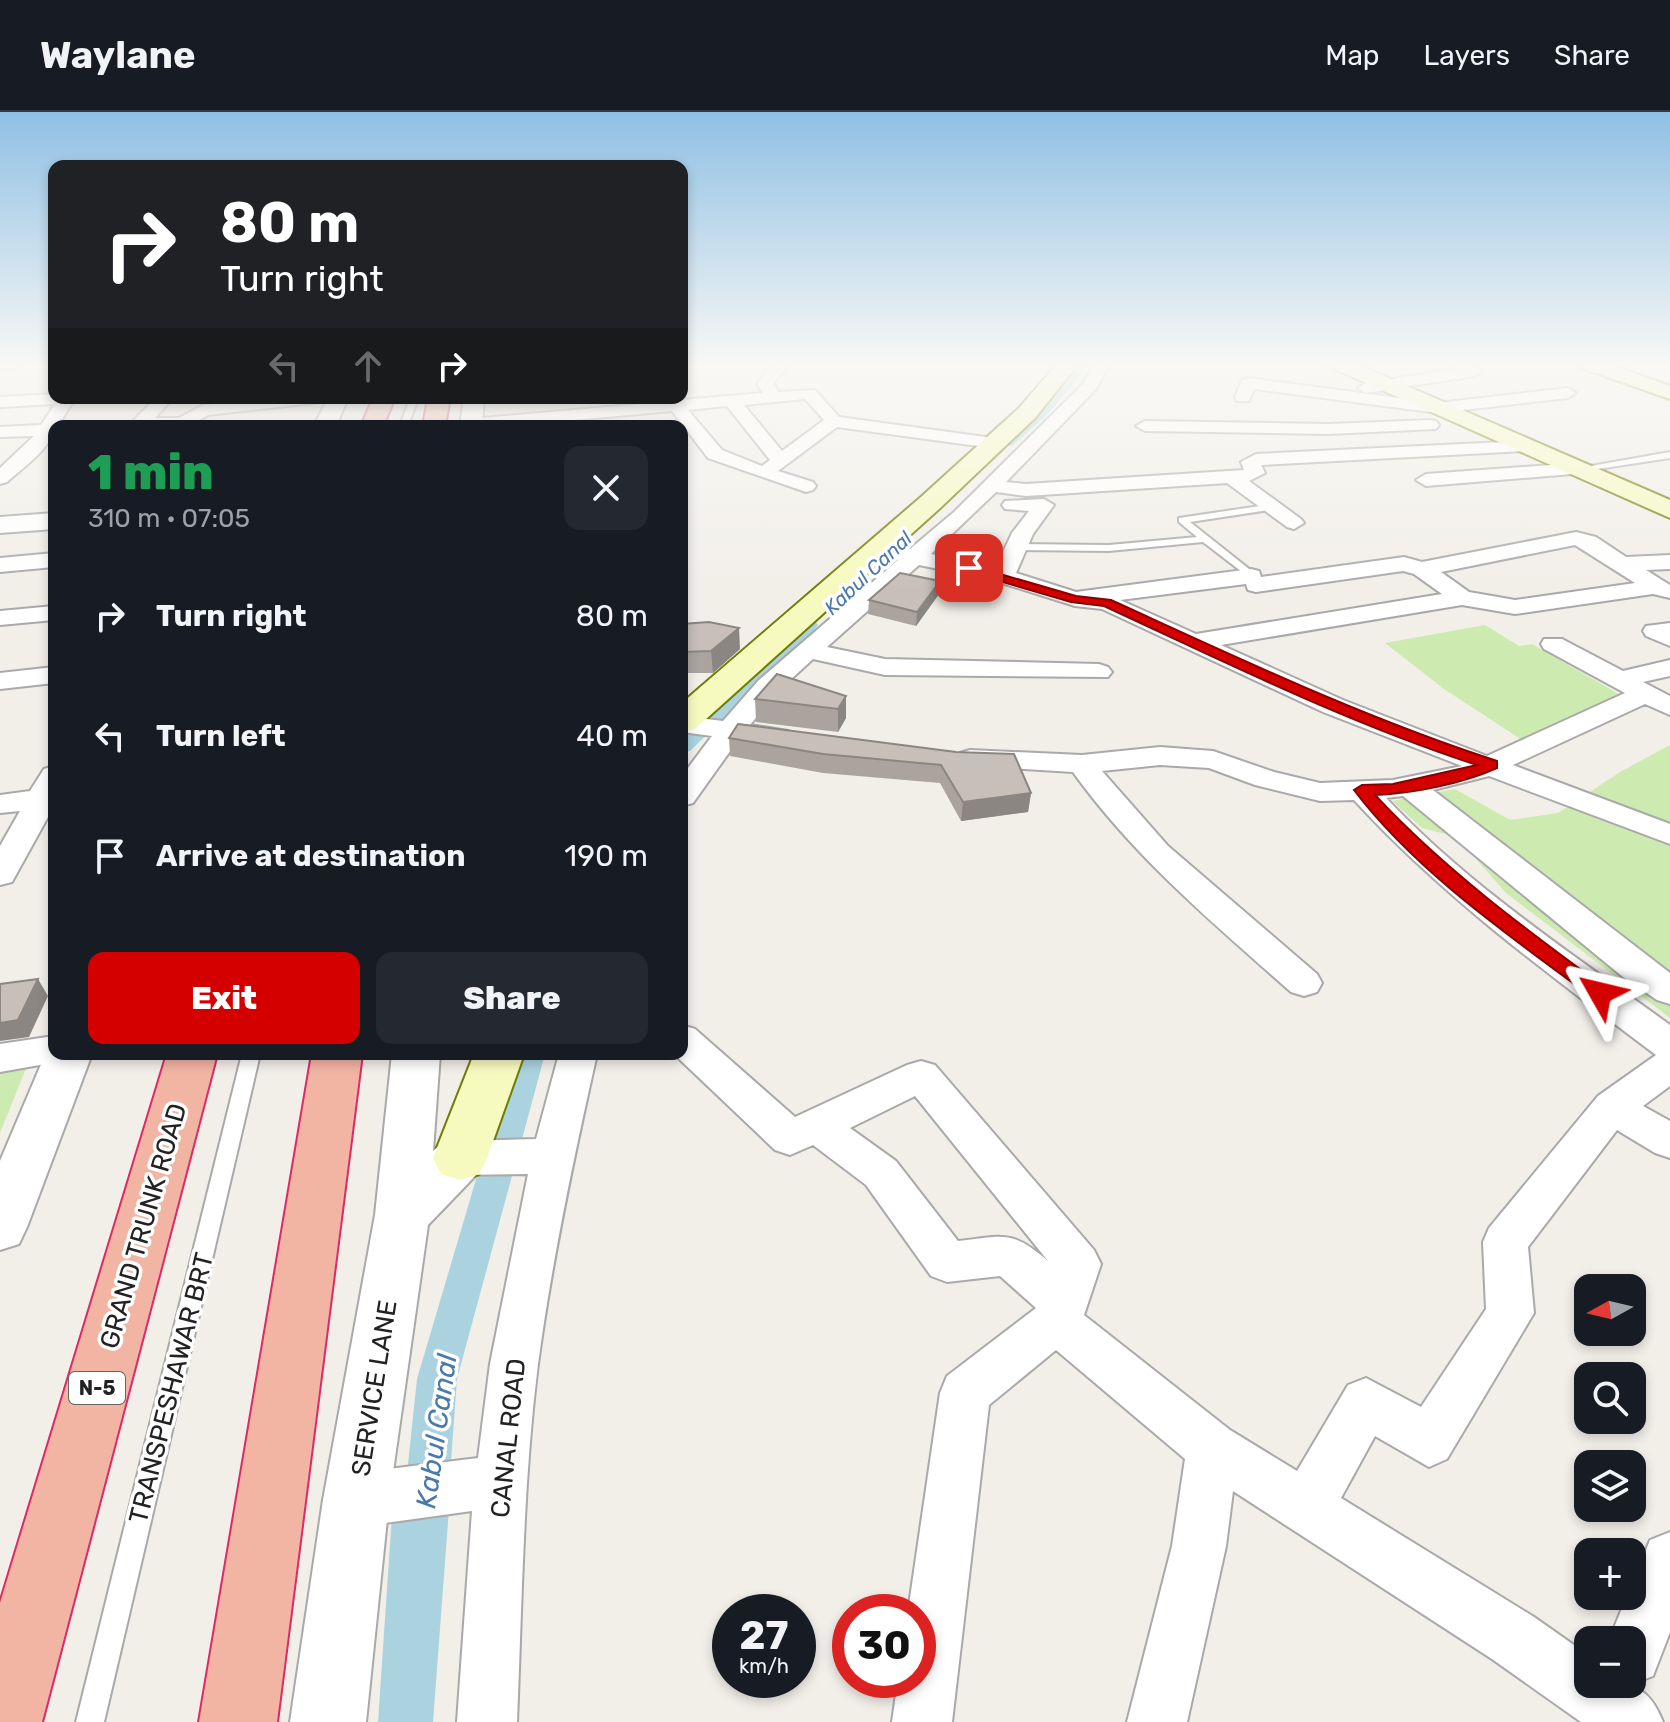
<!DOCTYPE html>
<html lang="en">
<head>
<meta charset="utf-8">
<style>
  body { margin:0; font-family:Rubik,sans-serif; background:#242831; color:#f1f3f6; height:100vh; display:flex; flex-direction:column; font-size:30px; white-space:nowrap }
  * { box-sizing:border-box; margin:0 }
  p { font-size:26px; color:#9ea1a6 }
  .icon { flex:none; width:44px; height:44px; fill:none; stroke:currentColor; stroke-width:2; stroke-linecap:round; stroke-linejoin:round }
  .map { position:relative; flex:1; overflow:hidden }
  .sheet { position:absolute; left:48px; top:308px; width:640px; height:640px; display:flex; flex-direction:column; background:#171b24; border-radius:16px; box-shadow:0 4px 12px #0003 }
  .sheet>* { flex:none }
  .hud { position:absolute; left:48px; top:48px; width:640px; height:244px; border-radius:16px; box-shadow:0 4px 12px #0003; background:#202124; color:#fff; overflow:hidden }
  .needle { width:52px; rotate:262deg }
  .fabs { position:absolute; left:1574px; top:1162px; display:grid; gap:16px }
  .fabs a { display:grid; place-items:center; width:72px; height:72px; border-radius:16px; background:#171b24; box-shadow:0 4px 12px #0003; font-size:40px }
  .speed { position:absolute; left:712px; top:1482px; display:flex; gap:16px; font-size:40px; font-weight:700; text-align:center }
  .speed>* { display:grid; place-content:center; width:104px; height:104px; border-radius:50%; background:#171b24; box-shadow:0 4px 12px #0003; line-height:1 }
  .speed small { font-size:20px; font-weight:400 }
  .speed .limit { border:12px solid #d22; background:#fff; color:#111 }
  .pin { position:absolute; display:grid; place-items:center; width:68px; height:68px; color:#fff; margin:-34px; border-radius:16px; box-shadow:0 4px 12px #0006 }
  .me { position:absolute; width:88px; margin:-44px; rotate:307deg; stroke-linejoin:round; filter:drop-shadow(0 0 6px #0008) }
  .turn { display:flex; align-items:center; gap:28px; height:168px; padding:0 40px; font-size:36px }
  .turn .icon { width:104px; height:104px; stroke-width:2.5 }
  .turn b { display:block; font-size:56px; line-height:68px }
  .lanes { display:flex; align-items:center; height:76px; padding:0 40px; background:#0003; justify-content:center; gap:40px; direction:ltr }
  .lanes .off { opacity:.35 }
  .round { display:grid; place-items:center; flex:none; width:84px; height:84px; border-radius:16px; background:#242831 }
  .overview { display:flex; align-items:center; justify-content:space-between; height:136px; padding:0 40px }
  h1 { font-size:48px; font-weight:800; line-height:60px; color:#1e9e55 }
  .primary-button { display:flex; gap:16px; margin-top:auto; padding:16px 40px }
  .primary-button a { flex:1; height:92px; border-radius:16px; background:#d40000; color:#fff; font-size:32px; font-weight:800; line-height:92px; text-align:center }
  .primary-button a+a { background:#242831; color:#f1f3f6 }
  ul { padding:0; list-style:none }
  li { display:flex; align-items:center; gap:24px; height:120px; padding:0 40px }
  li div { flex:1 }
  li b { display:block; font-size:30px }
  li em { font-style:normal }
  header { display:flex; align-items:center; gap:48px; box-sizing:border-box; height:112px; padding:0 40px; background:#171b24; border-bottom:2px solid #363941 }
  header strong { font-size:38px }
  nav { display:flex; gap:44px; margin-inline-start:auto; font-size:28px }
  .map>svg:first-child { display:block }
  .grass { fill:#cdebb0 }
  .water { fill:#aad3df }
  .lines { fill:none; stroke-linecap:round; stroke-linejoin:round }
  .canal { fill:#aad3df; fill-rule:evenodd }
  .service-casing { stroke:#a9a9a9; stroke-width:4 }
  .minor-casing { stroke:#a9a9a9; stroke-width:4 }
  .tertiary-casing { stroke:#a9a9a9; stroke-width:4 }
  .secondary-casing { stroke:#707d05; stroke-width:4 }
  .trunk-casing { stroke:#dc2a67; stroke-width:4 }
  .service { fill:#fff; fill-rule:evenodd }
  .minor { fill:#fff; fill-rule:evenodd }
  .tertiary { fill:#fff; fill-rule:evenodd }
  .secondary { fill:#f7fabf; fill-rule:evenodd }
  .trunk { fill:#f2b4a3; fill-rule:evenodd }
  .wall { fill:#aba49e }
  .shaded-wall { fill:#8b8681 }
  .building { fill:#c7bfb8; stroke:#8b8681; stroke-width:2 }
  .route { fill:#d40000; stroke:#8a0000; stroke-width:2 }
  .labels { text-anchor:middle; stroke-width:7; stroke-linejoin:round; paint-order:stroke }
  .far-water-label { font-size:20px; font-style:italic; fill:#4a7aab; stroke:#fff }
  .shield { fill:#fff; stroke:#646464; stroke-width:2 }
  .shield-label { font-size:20px; font-weight:bold; fill:#222 }
  .near-street-label { font-size:26px; fill:#222; stroke:#fff }
  .near-water-label { font-size:28px; font-style:italic; fill:#4a7aab; stroke:#fff }
</style>
</head>
<body>
<header>
<strong>Waylane</strong>
<nav><a>Map</a><a>Layers</a><a>Share</a></nav>
</header>
<div class="map">
<svg width="1670" height="1610" viewBox="0 0 1670 1610">
  <rect width="100%" height="100%" fill="#f2efe9"/>
  <g class="grass">
    <path d="M1485,513L1519,534L1532,532L1624,585L1525,630L1444,577L1385,531Z"/>
    <path d="M1670,633V906L1506,781L1457,725L1422,716L1392,689L1455,677L1510,708L1558,701L1620,660Z"/>
    <path d="M29,949L0,1021V953Z"/>
  </g>
  <path class="water" d="M449,1397L433,1610H378L392,1403Z"/>
  <g class="lines">
    <g class="canal">
      <path d="M1078,251H1091L1047,303L1012,334H1002V328L1037,297Z"/>
      <path d="M808,507L815,509L818,513L815,517L690,639L682,641V621L801,509Z"/>
      <path d="M513,942H545L457,1267L448,1390L442,1406L426,1412L410,1406L404,1390L417,1267Z"/>
    </g>
    <g class="service-casing">
      <g id="service">
        <path d="M410,286H418L408,314H400Z"/>
        <path d="M1670,340V346L1578,360L1574,357Z"/>
        <path d="M1273,392L1276,393V397L1190,410L1263,468L1264,470L1259,473L1203,430L1109,439L1016,438L1011,435L1016,432L1109,433L1197,425L1179,410V406Z"/>
        <path d="M242,942H260L104,1610H76Z"/>
      </g>
    </g>
    <g class="minor-casing">
      <g id="minor">
        <path d="M0,251H24L16,256L0,257Z"/>
        <path d="M773,251H789L773,272L779,280L815,278L839,305L993,326L1002,331L993,336L837,315L778,359L813,370L816,374L813,378L806,380L708,346L672,299L508,314L462,312L471,307L664,290L662,286L681,288L763,281L757,272ZM805,287L824,308L782,339L744,293ZM727,294L770,348L762,354L722,338L688,298Z"/>
        <path d="M1094,251H1110L1096,277L1006,370L1026,372L1244,358L1241,350L1256,342L1525,329L1534,334L1525,339L1261,353L1265,361L1249,369L1301,407L1304,411L1294,417L1287,415L1227,371L1026,384L996,380L931,442L996,455L1012,421L1029,399L1005,397L1002,393L1005,389L1044,387L1054,393L1033,422L1016,461L1076,480L1251,457L1259,459L1261,465L1404,445L1422,450L1576,420L1596,425L1626,445L1670,443V457L1646,458L1670,473V486L1653,482L1515,502L1462,493L1221,533L1343,588L1487,644L1625,581L1544,537L1541,532L1544,527H1562L1623,559L1670,548V564L1643,570L1670,584V603L1645,592L1513,653L1670,712V732L1489,664L1433,678L1670,861V892L1657,888L1623,865L1403,684L1386,686C1470,775 1572,842 1670,913V974L1643,994L1670,1009V1046L1655,1041L1617,1018L1528,1135L1534,1201L1447,1347L1429,1355L1375,1324L1341,1386L1534,1505L1588,1543V1572C1628,1572 1647,1569 1663,1610H1581L1492,1547L1233,1379L1226,1434L1187,1610H1127L1172,1434L1185,1347L1056,1238L989,1293L952,1610H892L898,1568H918V1500H908L940,1281L947,1264L1036,1196L1000,1164L947,1170L931,1164L866,1073L813,1033L790,1043L775,1038L674,942H682V913L695,917L795,1005L907,953L921,949L935,953L1094,1138L1101,1152L1084,1203L1230,1318L1297,1359L1348,1273L1366,1266L1421,1295L1486,1197L1483,1130L1489,1116L1598,984L1656,943C1550,863 1444,786 1354,688L1320,689L1255,673L1209,656L1160,653L1102,659L1168,734L1317,862L1322,871L1317,880L1304,884L1291,880C1213,811 1134,745 1073,660L960,653L956,647L960,641L970,638L1082,643L1160,635L1213,639L1274,660L1320,671L1393,668L1462,654L1323,600L1102,497L1075,494L992,468L919,453L827,535L885,547L1099,552L1108,555L1112,560L1108,565L885,563L813,547L777,580L750,613L788,619L792,625L788,631L778,633L738,628L693,691L682,694V664L712,624L682,620V604L723,609L759,568L898,448L889,442L892,437H910L954,400L1083,272ZM1575,433L1635,471L1515,488L1469,480L1441,460ZM1403,459L1414,462L1442,482L1196,522L1120,488L1246,472L1248,478L1256,480ZM915,984L1048,1149C1011,1117 1004,1124 958,1129L896,1049L850,1016Z"/>
        <path d="M1445,251H1468L1483,259L1475,264L1366,281L1358,276L1366,271L1456,257Z"/>
        <path d="M1248,266L1438,291L1568,276L1576,281L1568,286L1438,301L1254,277L1249,289H1237L1235,285L1242,268Z"/>
        <path d="M54,282V286H75L58,314H54C53,336 22,356 7,370L0,372V356L34,324L0,325V315L41,313L55,292L0,295V285Z"/>
        <path d="M156,286H173L155,306H179L203,293L267,286H322L314,291L208,303L190,314H133L134,308Z"/>
        <path d="M1430,308L1436,309L1439,313L1436,317L1329,322L1145,319L1136,314L1145,309L1329,312Z"/>
        <path d="M1578,351L1585,353L1588,357L1585,361L1426,374L1416,368L1426,362Z"/>
        <path d="M54,441V455L0,460V446Z"/>
        <path d="M54,494V508L0,513V499Z"/>
        <path d="M1670,511V534L1646,524L1643,519L1646,514Z"/>
        <path d="M54,555V571L0,577V561Z"/>
        <path d="M54,654V694L12,770L0,773V734L20,699L0,701V683L30,679L44,657Z"/>
        <path d="M54,924V942H71L68,948L0,960V932Z"/>
        <path d="M559,942H597C574,1044 552,1148 538,1252C523,1371 522,1491 517,1610H457L472,1399L356,1415L337,1407L329,1388L337,1369L356,1361L478,1346L490,1252L528,1062L460,1063L445,1058L439,1046L445,1034L460,1029L536,1027Z"/>
        <path d="M1670,1420V1520L1653,1564L1632,1572V1528H1609L1627,1484H1632V1473L1650,1428Z"/>
      </g>
    </g>
    <g class="tertiary-casing">
      <g id="tertiary">
        <path d="M328,286H348L336,314H314Z"/>
        <path d="M464,286H484L482,314H460Z"/>
        <path d="M54,401V417L0,421V405Z"/>
        <path d="M51,929H54V942H92L27,1115L19,1132L0,1138V1049Z"/>
        <path d="M392,942H440L433,1039C448,1025 460,1025 478,1031L486,1046L478,1061L428,1113L389,1388L366,1610H290L323,1388L375,1103Z"/>
      </g>
    </g>
    <g class="secondary-casing">
      <g id="secondary">
        <path d="M1058,251H1079L1035,306L939,397L695,617L682,620V591L921,385L1019,296Z"/>
        <path d="M1327,251H1354L1670,388V406L1330,255Z"/>
        <path d="M1576,251H1606L1670,274V287L1579,255Z"/>
        <path d="M474,942H524L487,1046L479,1062L460,1068L441,1062L433,1046Z"/>
      </g>
    </g>
    <g class="trunk-casing">
      <g id="trunk">
        <path d="M373,286H395L383,314H361Z"/>
        <path d="M428,286H450L445,314H423Z"/>
        <path d="M167,942H217L42,1610H0V1491Z"/>
        <path d="M312,942H362L277,1610H199Z"/>
      </g>
    </g>
    <use href="#service" class="service"/>
    <use href="#minor" class="minor"/>
    <use href="#tertiary" class="tertiary"/>
    <use href="#secondary" class="secondary"/>
    <use href="#trunk" class="trunk"/>
  </g>
  <g class="wall">
    <path d="M939,482L916,514L868,502L869,488Z"/>
    <path d="M682,512L740,537L713,561H682Z"/>
    <path d="M846,584V606L838,620L756,610L755,587Z"/>
    <path d="M729,626L956,640L1031,681L1028,700L961,709L940,671L823,661L730,644Z"/>
  </g>
  <g class="shaded-wall">
    <path d="M940,469L939,482L916,514L917,500Z"/>
    <path d="M739,516L740,537L713,561L711,539Z"/>
    <path d="M846,584V606L838,620V597Z"/>
    <path d="M1031,681L1028,700L961,709L963,690Z"/>
    <path d="M38,867L48,884L29,925L0,929V911Z"/>
  </g>
  <g class="building">
    <path d="M900,461L940,469L917,500L869,488Z"/>
    <path d="M709,510L739,516L711,539L682,540V512Z"/>
    <path d="M777,562L846,584L838,597L755,587Z"/>
    <path d="M738,612L956,640L1014,642L1031,681L963,690L941,653L823,642L729,626Z"/>
    <path d="M38,867L18,908L0,911V872Z"/>
  </g>
  <linearGradient id="sky" x2="0" y2="1"><stop stop-color="#8fc0e4"/><stop offset="0.53" stop-color="#f9f8f5"/><stop offset="1" stop-color="#f9f8f5" stop-opacity="0"/></linearGradient>
  <rect width="1670" height="477" fill="url(#sky)"/>
  <path class="route" d="M969,453L1076,484L1111,488C1238,546 1364,606 1497,649V656C1461,672 1414,681 1375,683C1444,757 1525,817 1607,877L1610,881L1607,886H1593C1511,825 1416,760 1354,678L1362,673L1393,672L1477,653C1348,611 1227,551 1104,494L1071,490L965,459V454Z"/>
  <g class="labels">
    <g class="far-water-label">
      <text transform="translate(868 461) rotate(-43)" y="7">Kabul Canal</text>
    </g>
    <rect class="shield" x="69" y="1260" width="56" height="32" rx="6"/>
    <g class="shield-label">
      <text x="97" y="1283">N-5</text>
    </g>
    <g class="near-street-label">
      <text transform="translate(143 1114) rotate(-74)" y="9">GRAND TRUNK ROAD</text>
      <text transform="translate(171 1276) rotate(-76)" y="9">TRANSPESHAWAR BRT</text>
      <text transform="translate(374 1276) rotate(-81)" y="9">SERVICE LANE</text>
      <text transform="translate(508 1326) rotate(-84)" y="9">CANAL ROAD</text>
    </g>
    <g class="near-water-label">
      <text transform="translate(436 1319) rotate(-82)" y="10">Kabul Canal</text>
    </g>
  </g>
</svg>
<div class="fabs">
<a><svg class="needle" viewBox="-14 -14 28 28"><path d="M0-13l5 13h-10z" fill="#e53935"/><path d="M0 13l5-13h-10z" fill="#9ea1a6"/></svg></a>
<a><svg class="icon" aria-label="search" viewBox="0 0 24 24"><circle cx="10" cy="10" r="6"/><path d="M15 15l6 6"/></svg></a>
<a><svg class="icon" aria-label="layers" viewBox="0 0 24 24"><path d="M12 4l9 5-9 5-9-5zM3 14l9 5 9-5"/></svg></a>
<a>+</a>
<a>−</a>
</div>
<div class="speed"><div>27<small>km/h</small></div><div class="limit">30</div></div>
<div class="pin" style="left:969px;top:456px;background:#d93025"><svg class="icon" aria-label="arrive" viewBox="0 0 24 24"><path d="M6 21V4h12l-3 4 3 4H6"/></svg></div>
<svg class="me" style="left:1600px;top:881px" viewBox="-20 -20 40 40"><path d="M0-17L14 15 0 8-14 15z" fill="#d40000" stroke="#fff" stroke-width="4"/></svg>
<div class="hud">
<div class="turn"><svg class="icon" aria-label="right" viewBox="0 0 24 24"><path d="M7 20v-9h11M14 6l5 5-5 5"/></svg><div><b>80 m</b>Turn right</div></div>
<div class="lanes"><svg class="icon off" aria-label="left" viewBox="0 0 24 24"><path d="M17 20v-9H6M10 6l-5 5 5 5"/></svg><svg class="icon off" aria-label="ahead" viewBox="0 0 24 24"><path d="M12 20V5M6 11l6-6 6 6"/></svg><svg class="icon" aria-label="right" viewBox="0 0 24 24"><path d="M7 20v-9h11M14 6l5 5-5 5"/></svg></div>
</div>
<section class="sheet">
<div class="overview"><div><h1>1 min</h1><p>310 m · 07:05</p></div><a class="round"><svg class="icon" aria-label="close" viewBox="0 0 24 24"><path d="M6 6l12 12M18 6L6 18"/></svg></a></div>
<ul>
<li><svg class="icon" aria-label="right" viewBox="0 0 24 24"><path d="M7 20v-9h11M14 6l5 5-5 5"/></svg><div><b>Turn right</b></div><em>80 m</em></li>
<li><svg class="icon" aria-label="left" viewBox="0 0 24 24"><path d="M17 20v-9H6M10 6l-5 5 5 5"/></svg><div><b>Turn left</b></div><em>40 m</em></li>
<li><svg class="icon" aria-label="arrive" viewBox="0 0 24 24"><path d="M6 21V4h12l-3 4 3 4H6"/></svg><div><b>Arrive at destination</b></div><em>190 m</em></li>
</ul>
<div class="primary-button"><a>Exit</a><a>Share</a></div>
</section>
</div>
</body>
</html>
